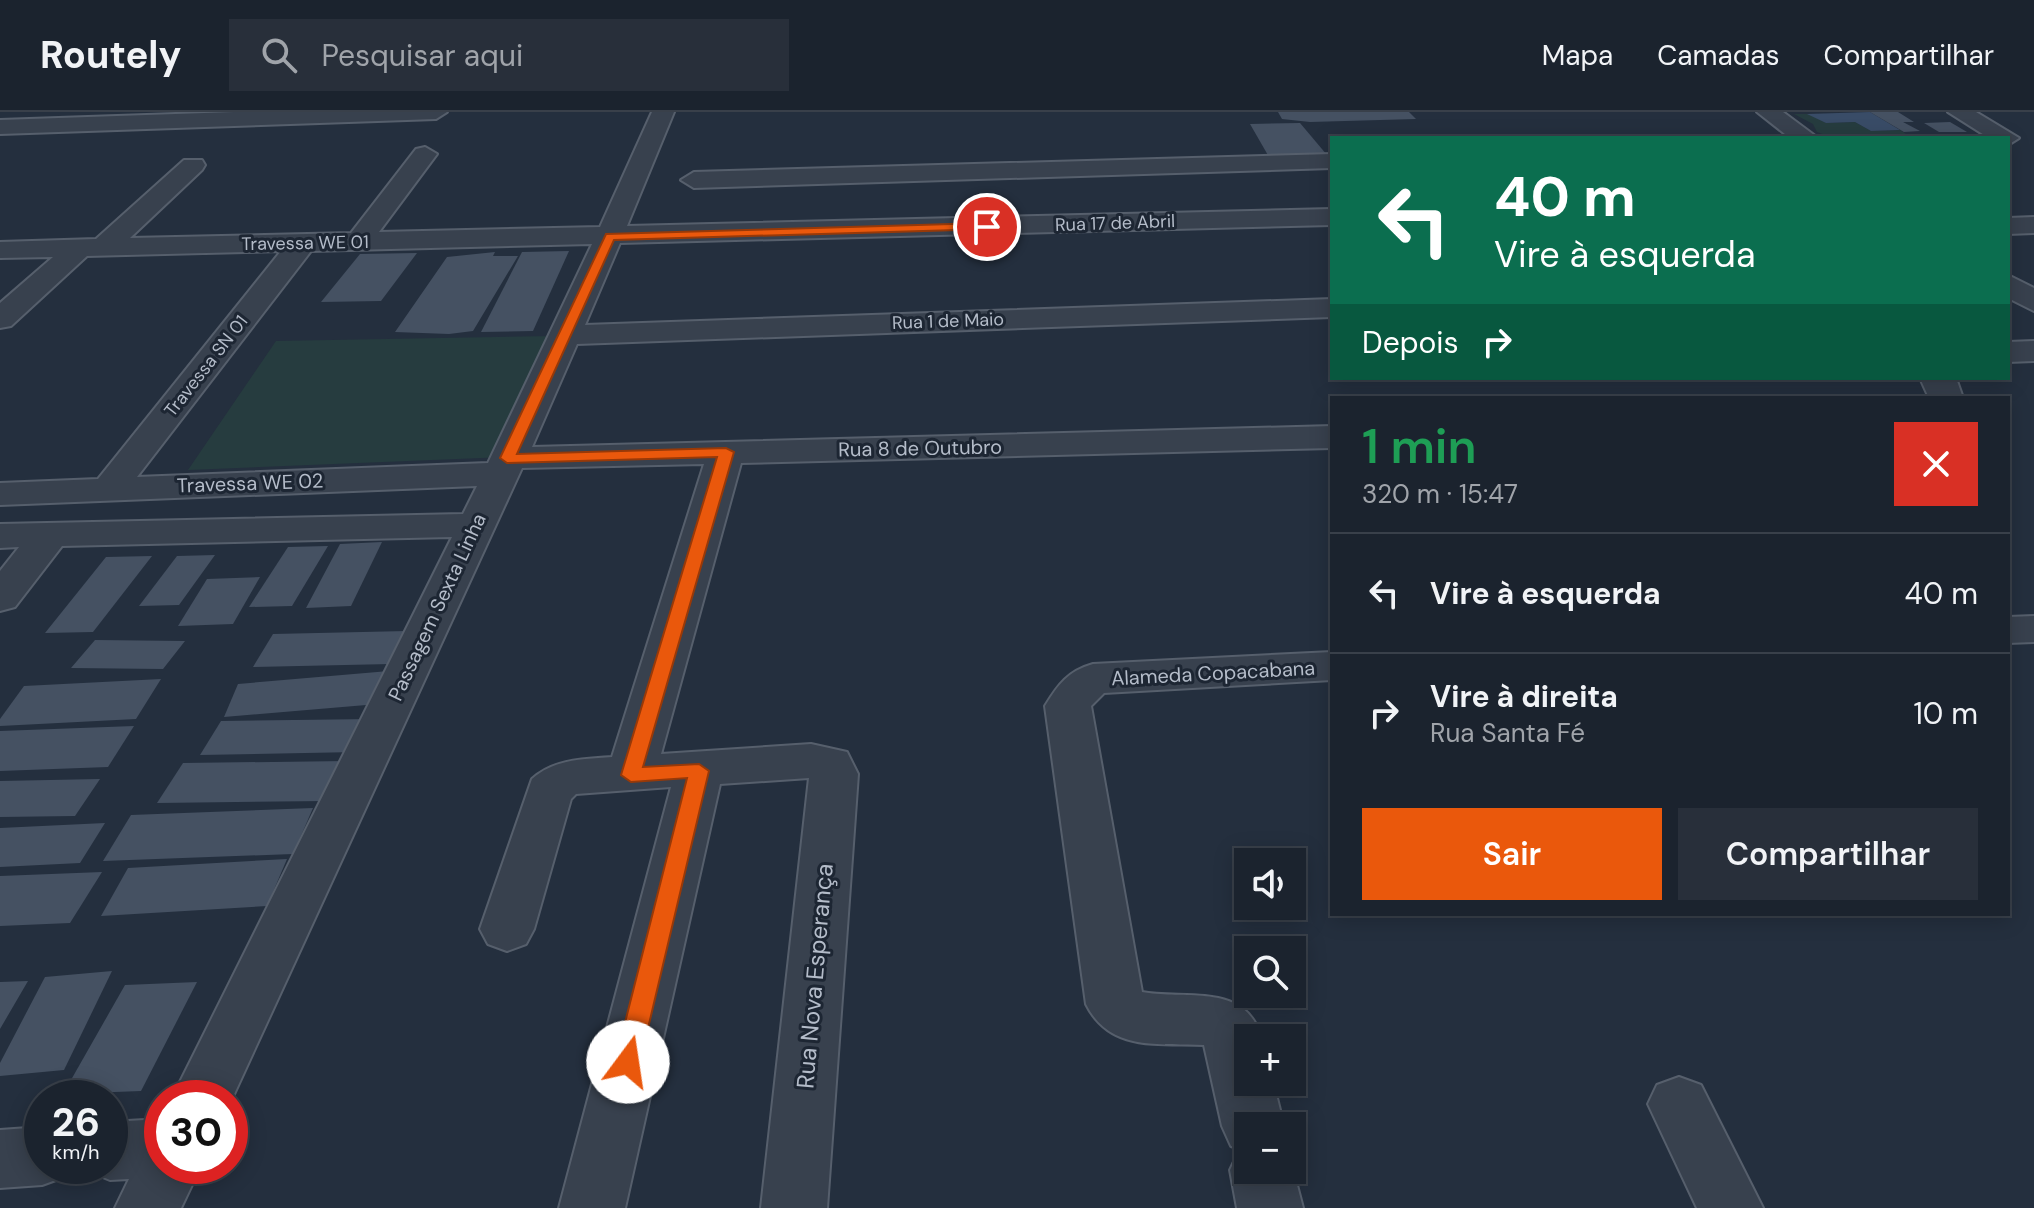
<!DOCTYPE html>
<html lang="pt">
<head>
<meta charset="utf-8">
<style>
  body { margin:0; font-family:"DM Sans",sans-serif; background:#282f3a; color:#f1f3f6; height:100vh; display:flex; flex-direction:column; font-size:30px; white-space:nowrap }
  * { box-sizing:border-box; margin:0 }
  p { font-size:26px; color:#a0a4aa }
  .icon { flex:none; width:44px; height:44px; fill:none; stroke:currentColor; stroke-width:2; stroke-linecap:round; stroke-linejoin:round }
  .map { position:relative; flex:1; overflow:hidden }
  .drawer { position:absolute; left:1330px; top:284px; width:680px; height:520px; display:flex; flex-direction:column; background:#1b232e; border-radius:0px; box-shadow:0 4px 20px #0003,0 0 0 2px #39404a }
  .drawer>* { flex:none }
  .banner { position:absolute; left:1330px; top:24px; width:680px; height:244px; border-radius:0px; box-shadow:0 4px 20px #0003,0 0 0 2px #39404a; background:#0b6e4f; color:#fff; overflow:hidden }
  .buttons { position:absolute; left:1234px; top:736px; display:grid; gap:16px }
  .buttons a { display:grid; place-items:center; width:72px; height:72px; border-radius:0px; background:#1b232e; box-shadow:0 4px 20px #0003,0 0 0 2px #39404a; font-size:40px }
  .speed { position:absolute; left:24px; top:968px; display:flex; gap:16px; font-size:40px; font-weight:700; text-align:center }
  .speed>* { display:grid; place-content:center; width:104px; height:104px; border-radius:50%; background:#1b232e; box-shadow:0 4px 20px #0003,0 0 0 2px #39404a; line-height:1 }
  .speed small { font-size:20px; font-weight:400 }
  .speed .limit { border:12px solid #d22; background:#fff; color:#111 }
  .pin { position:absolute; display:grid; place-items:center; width:68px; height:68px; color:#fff; margin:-34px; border:4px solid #fff; border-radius:50%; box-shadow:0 2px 8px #0007 }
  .me { position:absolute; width:88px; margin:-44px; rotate:14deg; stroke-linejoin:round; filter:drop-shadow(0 0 6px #0008) }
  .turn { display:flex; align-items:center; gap:28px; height:168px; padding:0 32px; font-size:36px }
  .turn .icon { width:104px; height:104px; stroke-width:2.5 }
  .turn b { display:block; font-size:56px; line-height:68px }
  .then { display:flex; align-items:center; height:76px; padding:0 32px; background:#0003; gap:16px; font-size:30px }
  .round { display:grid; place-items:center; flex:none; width:84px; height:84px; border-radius:0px; background:#282f3a }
  .headline { display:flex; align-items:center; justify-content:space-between; height:136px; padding:0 32px }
  h1 { font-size:48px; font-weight:600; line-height:60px; color:#1e9e55 }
  .action { display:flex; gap:16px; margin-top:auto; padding:16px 32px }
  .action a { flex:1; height:92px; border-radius:0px; background:#ea580c; color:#fff; font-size:32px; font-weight:600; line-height:92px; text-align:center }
  .action a+a { background:#282f3a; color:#f1f3f6 }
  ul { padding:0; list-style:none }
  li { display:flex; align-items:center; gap:24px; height:120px; padding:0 32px; border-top:2px solid #39404a }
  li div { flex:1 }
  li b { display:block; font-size:30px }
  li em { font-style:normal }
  header { display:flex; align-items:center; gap:48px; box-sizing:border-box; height:112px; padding:0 40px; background:#1b232e; border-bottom:2px solid #39404a }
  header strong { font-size:38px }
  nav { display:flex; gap:44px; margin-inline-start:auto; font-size:28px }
  .search { width:560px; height:72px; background:#282f3a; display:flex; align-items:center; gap:20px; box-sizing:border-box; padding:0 28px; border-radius:0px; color:#a0a4aa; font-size:30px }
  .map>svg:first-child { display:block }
  .green { fill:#263c3f }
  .water { fill:#394c67 }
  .building { fill:#455162 }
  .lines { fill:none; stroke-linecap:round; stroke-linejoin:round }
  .minor-casing { stroke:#565f6c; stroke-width:4 }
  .minor { fill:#38414e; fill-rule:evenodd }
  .route { fill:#ea580c; stroke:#983908; stroke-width:2 }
  .labels { text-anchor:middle; stroke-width:6; stroke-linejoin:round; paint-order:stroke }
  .far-street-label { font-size:18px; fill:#b4bcc9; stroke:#1d2633 }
  .street-label { font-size:20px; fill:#b4bcc9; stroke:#1d2633 }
  .near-street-label { font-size:24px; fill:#b4bcc9; stroke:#1d2633 }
</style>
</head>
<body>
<header>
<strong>Routely</strong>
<div class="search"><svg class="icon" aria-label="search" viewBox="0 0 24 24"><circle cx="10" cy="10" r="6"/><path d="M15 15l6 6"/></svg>Pesquisar aqui</div>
<nav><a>Mapa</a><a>Camadas</a><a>Compartilhar</a></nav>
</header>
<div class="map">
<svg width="2034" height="1096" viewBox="0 0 2034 1096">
  <rect width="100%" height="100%" fill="#242f3e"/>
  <g class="green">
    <path d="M1794,2H1809L1826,11L1855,10L1871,19L1900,18L1909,24H1828L1817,20L1813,12Z"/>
    <path d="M554,224L506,345L188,358L276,229Z"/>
  </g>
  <path class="water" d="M1870,0L1900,18L1871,19L1855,10L1826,11L1807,2Z"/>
  <g class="building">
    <path d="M1278,0H1409L1416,7L1310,10L1282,7Z"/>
    <path d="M1870,0H1898L1914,10H1903L1920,19L1904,20Z"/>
    <path d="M1950,10L1967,20H1939L1924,11Z"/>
    <path d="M1300,11L1327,43L1269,45L1250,12Z"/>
    <path d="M569,139L533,219L481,220L522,140Z"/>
    <path d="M495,140L493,144H518L473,219L449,222L395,220L447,145Z"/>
    <path d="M417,141L381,189L321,190L360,142Z"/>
    <path d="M382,430L351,494L306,496L340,432Z"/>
    <path d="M328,434L292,494L249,495L288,435Z"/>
    <path d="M215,443L179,493L139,494L177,444Z"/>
    <path d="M152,444L93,520L45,521L106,445Z"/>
    <path d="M260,465L233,512L178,514L207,467Z"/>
    <path d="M407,519L391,552L253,555L273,522Z"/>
    <path d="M95,528L185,529L163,557L71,556Z"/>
    <path d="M389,559L378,592L224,605L238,572Z"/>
    <path d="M161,567L136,607L0,614V607L24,574Z"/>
    <path d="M374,607L357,640L200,643L221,609Z"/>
    <path d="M134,614L108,655L0,659V619Z"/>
    <path d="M347,649L327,689L157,691L183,651Z"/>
    <path d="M100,667L75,704L0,705V669Z"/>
    <path d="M313,696L293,742L103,749L131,703Z"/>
    <path d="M105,711L80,751L0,755V716Z"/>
    <path d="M287,747L267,794L101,804L128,756Z"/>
    <path d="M102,760L70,811L0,814V764Z"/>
    <path d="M112,859L64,958L0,964V951L45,865Z"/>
    <path d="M28,869L0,917V870Z"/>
    <path d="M197,870L141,979L63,982L125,873Z"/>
  </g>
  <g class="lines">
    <g class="minor-casing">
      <g id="minor">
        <path d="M234,0H447L436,7L0,22V8Z"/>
        <path d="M652,0H674L627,114L1332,97V113L620,131L585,213L1332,187V205L577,232L532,335L1332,314V336L741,351L661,642L811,632L847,640L858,662L827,1096H761L809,666L720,672L625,1096H559L671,675L576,682L571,687L534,817L526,832L507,839L488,832L480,817L532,667C554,647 584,647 612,645L704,352L522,356L230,991V986H172L452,425L62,434L15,495L0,499V459L19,435L0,436V412L463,402L477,374L0,393V371L98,367L281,139L87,144L11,214L0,216V191L53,145L0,146V130L96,127L184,48H202L205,53L202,58L130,126L351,121L416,37L425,35L437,42L379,120L600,115ZM592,132L488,351L137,365L311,139Z"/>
        <path d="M1757,0H1783L1818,26H1790Z"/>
        <path d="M1948,0H1976L2019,26L2008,33V26H1989Z"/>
        <path d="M1332,42V56L694,76L681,68L694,60Z"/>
        <path d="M2034,105V121L2008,122V106Z"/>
        <path d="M2008,163L2034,176V199L2008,186Z"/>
        <path d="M2034,229V249L2008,250V230Z"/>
        <path d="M1920,266H1956L1963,286H1929Z"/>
        <path d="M2034,504V530L2008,531V505Z"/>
        <path d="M1332,540V568L1104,581L1091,594L1142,880C1185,888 1247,870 1261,926H1248V970H1273L1284,1014H1248V1058H1292V1054L1303,1096H1237L1230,1058L1240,1037L1231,1034L1222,1014L1204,933C1157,931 1110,940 1086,892L1045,594C1058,573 1068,559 1093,552Z"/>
        <path d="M1679,965L1701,973L1763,1096H1697L1648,992L1657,973Z"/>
        <path d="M162,1007V1054H201L181,1096H115L129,1067L110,1068L88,1059L85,1054H110V1010Z"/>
        <path d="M42,1015V1054H69L64,1065L42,1073L0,1076V1018Z"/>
      </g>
    </g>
    <use href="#minor" class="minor"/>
  </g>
  <path class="route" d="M987,111L991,117L614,128L517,342L726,336L734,340L643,655L699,652L709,659L640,950L636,958L628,961L619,958L615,950L687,666L631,670L621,663L717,345L507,351L500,346L606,122Z"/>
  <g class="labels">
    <g class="far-street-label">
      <text transform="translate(1115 111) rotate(-2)" y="6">Rua 17 de Abril</text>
      <text transform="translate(305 131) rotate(-1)" y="6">Travessa WE 01</text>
      <text transform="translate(948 209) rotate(-2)" y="6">Rua 1 de Maio</text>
      <text transform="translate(206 254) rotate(-52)" y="6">Travessa SN 01</text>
    </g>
    <g class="street-label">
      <text transform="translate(920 336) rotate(-1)" y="7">Rua 8 de Outubro</text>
      <text transform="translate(250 371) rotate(-2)" y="7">Travessa WE 02</text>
      <text transform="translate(437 495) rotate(-65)" y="7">Passagem Sexta Linha</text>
      <text transform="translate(1213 561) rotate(-3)" y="7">Alameda Copacabana</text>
    </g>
    <g class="near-street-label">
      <text transform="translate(815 864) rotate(-85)" y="8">Rua Nova Esperança</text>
    </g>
  </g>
</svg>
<div class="buttons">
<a><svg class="icon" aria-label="sound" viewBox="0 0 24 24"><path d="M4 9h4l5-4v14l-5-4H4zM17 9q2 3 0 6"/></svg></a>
<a><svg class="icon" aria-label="search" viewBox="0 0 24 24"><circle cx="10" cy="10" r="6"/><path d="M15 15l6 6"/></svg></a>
<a>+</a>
<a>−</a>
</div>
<div class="speed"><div>26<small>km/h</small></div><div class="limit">30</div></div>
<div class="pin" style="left:987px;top:115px;background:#d93025"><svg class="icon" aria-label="arrive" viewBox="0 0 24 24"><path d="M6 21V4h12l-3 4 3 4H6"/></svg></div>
<svg class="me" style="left:628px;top:950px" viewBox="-20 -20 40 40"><circle r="19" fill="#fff"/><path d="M0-13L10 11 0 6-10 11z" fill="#ea580c"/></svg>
<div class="banner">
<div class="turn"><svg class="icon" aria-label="left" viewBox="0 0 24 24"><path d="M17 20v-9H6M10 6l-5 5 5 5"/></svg><div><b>40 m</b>Vire à esquerda</div></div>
<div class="then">Depois<svg class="icon" aria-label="right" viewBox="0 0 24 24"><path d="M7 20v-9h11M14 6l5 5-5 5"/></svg></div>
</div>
<section class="drawer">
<div class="headline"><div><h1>1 min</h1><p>320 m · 15:47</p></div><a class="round" style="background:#d93025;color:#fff"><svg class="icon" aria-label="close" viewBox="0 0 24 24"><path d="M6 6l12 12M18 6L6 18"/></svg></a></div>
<ul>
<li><svg class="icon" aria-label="left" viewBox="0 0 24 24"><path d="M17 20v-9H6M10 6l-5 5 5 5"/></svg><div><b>Vire à esquerda</b></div><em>40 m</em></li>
<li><svg class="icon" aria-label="right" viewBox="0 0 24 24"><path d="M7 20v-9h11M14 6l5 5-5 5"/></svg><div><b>Vire à direita</b><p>Rua Santa Fé</p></div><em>10 m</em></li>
</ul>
<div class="action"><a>Sair</a><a>Compartilhar</a></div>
</section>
</div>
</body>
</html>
